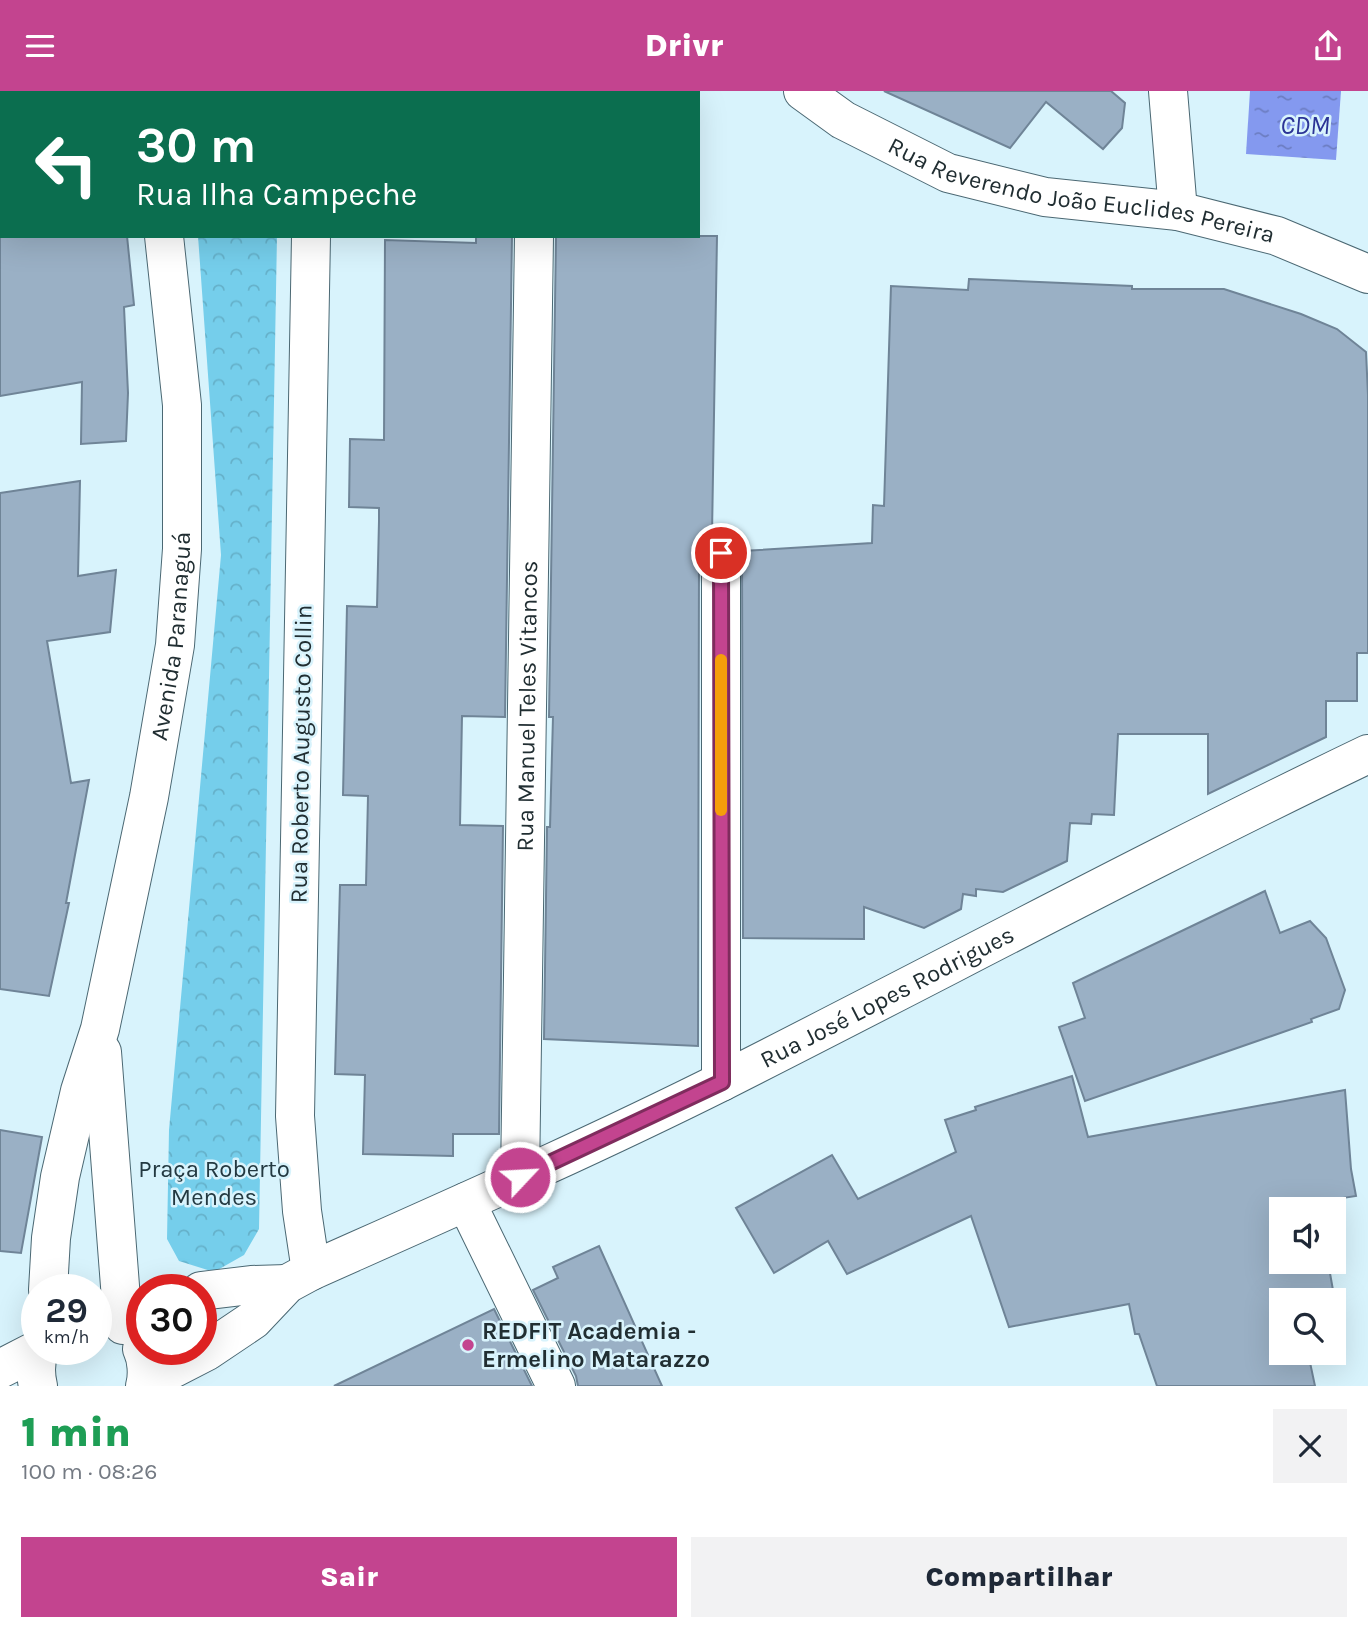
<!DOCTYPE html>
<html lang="pt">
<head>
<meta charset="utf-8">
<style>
  body { margin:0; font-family:Karla,sans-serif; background:#f2f2f3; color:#1f2937; height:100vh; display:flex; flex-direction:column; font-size:26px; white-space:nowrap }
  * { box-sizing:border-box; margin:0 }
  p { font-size:23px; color:#747a83 }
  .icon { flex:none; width:38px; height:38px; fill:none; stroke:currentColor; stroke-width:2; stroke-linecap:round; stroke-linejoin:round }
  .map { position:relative; height:1295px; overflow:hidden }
  .side { display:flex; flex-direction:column; background:#fff; flex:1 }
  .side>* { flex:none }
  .guide { position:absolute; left:0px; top:0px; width:700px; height:147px; box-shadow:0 7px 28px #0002; background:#0b6e4f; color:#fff; overflow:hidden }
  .buttons { position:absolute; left:1269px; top:1106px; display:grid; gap:14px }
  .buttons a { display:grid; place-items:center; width:77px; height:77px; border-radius:0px; background:#fff; box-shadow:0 7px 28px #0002; font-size:35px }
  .speed { position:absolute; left:21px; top:1183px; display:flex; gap:14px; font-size:35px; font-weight:700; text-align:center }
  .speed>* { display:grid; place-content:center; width:91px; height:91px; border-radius:50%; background:#fff; box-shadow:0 7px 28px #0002; line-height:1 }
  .speed small { font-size:18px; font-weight:400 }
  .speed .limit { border:10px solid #d22; background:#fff; color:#111 }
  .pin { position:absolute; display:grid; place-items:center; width:60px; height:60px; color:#fff; margin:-30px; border:4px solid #fff; border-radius:50%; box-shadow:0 2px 7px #0007 }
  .me { position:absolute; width:77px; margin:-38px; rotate:65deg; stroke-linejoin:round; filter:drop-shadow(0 0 5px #0008) }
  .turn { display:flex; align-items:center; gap:24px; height:147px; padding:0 21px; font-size:32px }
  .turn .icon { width:91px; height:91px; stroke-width:2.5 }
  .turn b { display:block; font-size:49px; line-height:60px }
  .round { display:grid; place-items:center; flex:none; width:74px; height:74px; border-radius:0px; background:#f2f2f3 }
  .overview { display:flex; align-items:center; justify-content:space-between; height:119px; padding:0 21px }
  h1 { font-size:42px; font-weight:800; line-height:52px; color:#1e9e55 }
  .button { display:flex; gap:14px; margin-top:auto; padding:14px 21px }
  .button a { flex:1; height:80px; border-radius:0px; background:#c3448f; color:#fff; font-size:28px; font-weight:800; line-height:80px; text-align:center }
  .button a+a { background:#f2f2f3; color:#1f2937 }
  header { display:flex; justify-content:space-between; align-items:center; height:91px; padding:0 21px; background:#c3448f; color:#fff; font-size:32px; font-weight:800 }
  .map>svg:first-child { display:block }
  .park { fill:url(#park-crowns) }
  .water { fill:url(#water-ripples) }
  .building { fill:#9ab0c5; stroke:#6f8497; stroke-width:2 }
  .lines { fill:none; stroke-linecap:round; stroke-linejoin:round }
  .minor-casing { stroke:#4b6873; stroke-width:40 }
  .major-casing { stroke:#4b6873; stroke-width:40 }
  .minor { stroke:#fff; stroke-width:38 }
  .major { stroke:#fff; stroke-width:38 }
  .route-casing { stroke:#7f2c5d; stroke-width:18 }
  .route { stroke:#c3448f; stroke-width:12 }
  .slow { stroke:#f59e0b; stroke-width:12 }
  .poi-dot { fill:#c3448f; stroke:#d8f3fc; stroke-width:2.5 }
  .labels { text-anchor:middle; stroke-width:5; stroke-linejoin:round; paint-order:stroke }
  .street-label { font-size:24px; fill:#212e32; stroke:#d8f3fc }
  .park-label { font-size:24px; fill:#233941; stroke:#d8f3fc }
  .poi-label { font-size:24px; font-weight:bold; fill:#212e32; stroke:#d8f3fc; text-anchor:start }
  .water-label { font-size:26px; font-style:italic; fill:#2b3496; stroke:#d8f3fc }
</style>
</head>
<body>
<header><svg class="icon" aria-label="menu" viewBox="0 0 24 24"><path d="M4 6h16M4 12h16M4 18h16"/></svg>Drivr<svg class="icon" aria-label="share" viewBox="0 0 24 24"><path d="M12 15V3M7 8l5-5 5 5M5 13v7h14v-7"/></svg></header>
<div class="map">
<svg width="1368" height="1295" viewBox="0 0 1368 1295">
  <defs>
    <pattern id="park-crowns" width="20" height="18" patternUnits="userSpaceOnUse" patternTransform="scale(1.75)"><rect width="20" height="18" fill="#75ceeb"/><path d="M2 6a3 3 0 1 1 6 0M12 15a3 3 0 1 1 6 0" fill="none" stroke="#65b1ca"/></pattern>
    <pattern id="water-ripples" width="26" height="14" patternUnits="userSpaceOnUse" patternTransform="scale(1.75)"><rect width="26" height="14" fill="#8499ef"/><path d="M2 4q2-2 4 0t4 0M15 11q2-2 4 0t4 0" fill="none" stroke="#6c7dc2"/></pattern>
  </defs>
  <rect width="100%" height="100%" fill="#d8f3fc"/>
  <path class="park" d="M198,145H277L259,1138L244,1164L214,1181L179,1170L167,1148L169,1039L221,464Z"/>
  <path class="water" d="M1250,0H1341L1336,69L1246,63Z"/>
  <g class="building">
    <path d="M884,0H1111L1125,12L1122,37L1103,58L1046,11L1010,57Z"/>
    <path d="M0,145H127L134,214L124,216L128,302L126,350L81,353L82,291L0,305Z"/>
    <path d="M476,145H512L505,626L462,625L460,734L503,735L499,1043H453V1065L363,1063L365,984L335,983L340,794H366L368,705L343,704L347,515L377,516L379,430V417L349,416L350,348L384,349L385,149L476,152Z"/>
    <path d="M556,145H717L712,443L702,451L699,462L698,955L544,948L547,736H550L553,626H549Z"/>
    <path d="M969,188L1132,195V198H1224L1301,223L1337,238L1366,261L1368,304V562H1357V610H1326V646L1208,703V643H1118L1114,724L1092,723L1091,733L1070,732L1067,770L1003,801L976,798V805L963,803L961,818L924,837L864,816V848L743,847L742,460L872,452L873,414L884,415L891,195L968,199Z"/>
    <path d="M80,390L78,485L116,479L110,541L47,550L71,692L89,689L66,812H69L49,905L0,898V402Z"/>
    <path d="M1265,800L1280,842L1310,830L1326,847L1345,899L1339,918L1311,928L1312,931L1085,1010L1059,936L1085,927L1073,892Z"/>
    <path d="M1072,985L1088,1046L1345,999L1351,1078L1356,1105L1316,1111L1318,1118H1281V1171H1328L1336,1216L1334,1217V1209H1281V1262H1308L1315,1295H1157L1139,1243H1135L1129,1213L1009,1236L971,1125L847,1183L828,1150L774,1182L736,1117L832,1064L858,1108L956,1061L945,1029L976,1019L975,1016Z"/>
    <path d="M0,1039L42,1046L21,1162L0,1160Z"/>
    <path d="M599,1155L662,1295H578L576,1285L533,1199L558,1187L553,1176Z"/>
    <path d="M494,1218L532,1295H334Z"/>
  </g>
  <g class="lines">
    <g class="minor-casing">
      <g id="minor">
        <path id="s1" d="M803,0L843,29L948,82L1045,106L1178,120L1277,145L1368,183"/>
        <path d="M1168,0L1178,120"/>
        <path d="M314,2V0"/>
        <path d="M536,2V0"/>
        <path d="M311,145L295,1025L302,1120L311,1180"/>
        <path d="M721,462V991"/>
        <path id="s2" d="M520,1086L534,145"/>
        <path d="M466,1111L556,1295"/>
        <path d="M201,1200L251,1194L287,1193"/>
        <path d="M0,1278L39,1258"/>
        <path id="s3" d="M147,1291L207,1260L253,1229L287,1193L311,1180C450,1118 589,1057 725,989C939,881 1151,767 1368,663"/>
      </g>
    </g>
    <g class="major-casing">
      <g id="major">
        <path d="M147,0V2"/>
        <path d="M102,961L123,1234"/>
        <path id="s4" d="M48,1199L51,1147L60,1086L80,1000L100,938L149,706L175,554L182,458V314L164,145"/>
        <path d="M142,1258C147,1268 148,1284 145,1295"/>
        <path d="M38,1295C35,1282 35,1270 40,1258"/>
      </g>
    </g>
    <use href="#minor" class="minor"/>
    <use href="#major" class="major"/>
  </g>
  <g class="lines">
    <g class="route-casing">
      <path id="route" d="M520,1086L722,991L721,462"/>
    </g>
    <use href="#route" class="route"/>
    <path class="slow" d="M721,569V719"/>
  </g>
  <circle class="poi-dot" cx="468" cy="1254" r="7"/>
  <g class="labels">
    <g class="street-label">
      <text dy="8" stroke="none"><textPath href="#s1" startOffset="301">Rua Reverendo João Euclides Pereira</textPath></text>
      <text dy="8" stroke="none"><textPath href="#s4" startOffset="667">Avenida Paranaguá</textPath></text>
      <text dy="8" stroke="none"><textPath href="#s2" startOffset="471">Rua Manuel Teles Vitancos</textPath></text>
      <text transform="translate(301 663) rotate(-89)" y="8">Rua Roberto Augusto Collin</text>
      <text dy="8" stroke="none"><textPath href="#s3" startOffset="838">Rua José Lopes Rodrigues</textPath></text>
    </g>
    <g class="park-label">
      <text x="214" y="1086">Praça Roberto<tspan x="214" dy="28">Mendes</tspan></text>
    </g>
    <g class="poi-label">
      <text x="482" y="1248">REDFIT Academia -<tspan x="482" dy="28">Ermelino Matarazzo</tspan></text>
    </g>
    <g class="water-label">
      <text x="1305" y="43">CDM</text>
    </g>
  </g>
</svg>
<div class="buttons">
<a><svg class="icon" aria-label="sound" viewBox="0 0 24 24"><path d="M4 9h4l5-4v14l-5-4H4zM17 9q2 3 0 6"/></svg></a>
<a><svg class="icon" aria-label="search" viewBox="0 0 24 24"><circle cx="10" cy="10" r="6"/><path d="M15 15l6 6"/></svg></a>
</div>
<div class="speed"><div>29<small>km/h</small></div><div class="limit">30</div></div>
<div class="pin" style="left:721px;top:462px;background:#d93025"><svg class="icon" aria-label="arrive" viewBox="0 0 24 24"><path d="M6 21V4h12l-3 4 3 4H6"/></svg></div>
<svg class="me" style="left:520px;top:1086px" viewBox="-20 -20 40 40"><circle r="17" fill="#c3448f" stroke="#fff" stroke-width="3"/><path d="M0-11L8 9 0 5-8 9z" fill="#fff"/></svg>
<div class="guide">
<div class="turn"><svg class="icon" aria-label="left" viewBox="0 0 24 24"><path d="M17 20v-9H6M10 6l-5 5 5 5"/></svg><div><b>30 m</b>Rua Ilha Campeche</div></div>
</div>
</div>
<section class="side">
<div class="overview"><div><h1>1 min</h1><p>100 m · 08:26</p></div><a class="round"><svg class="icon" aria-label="close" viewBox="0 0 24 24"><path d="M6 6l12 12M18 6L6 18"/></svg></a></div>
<div class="button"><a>Sair</a><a>Compartilhar</a></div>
</section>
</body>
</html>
